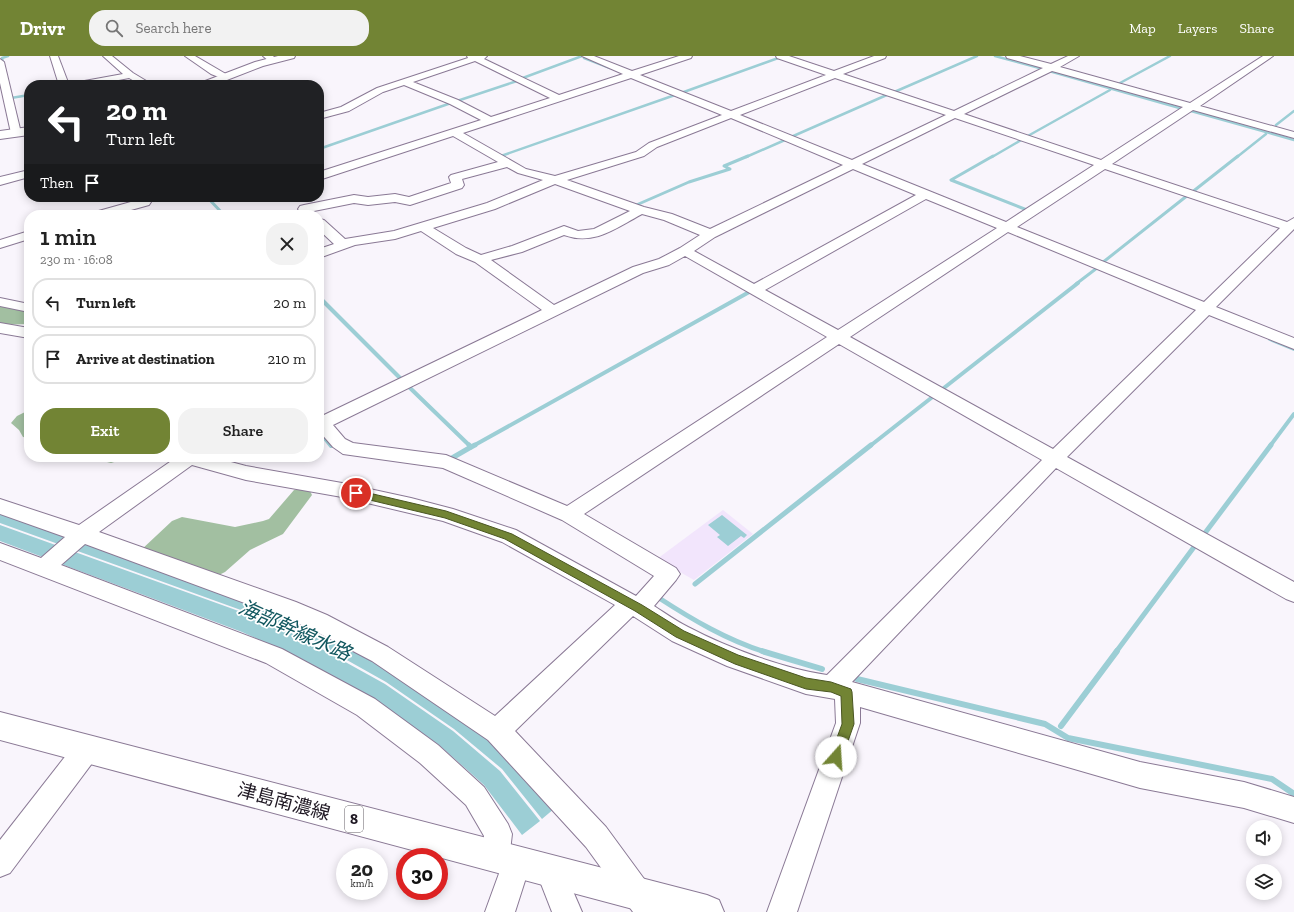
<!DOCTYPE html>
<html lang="en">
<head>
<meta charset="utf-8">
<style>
  body { margin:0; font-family:"Zilla Slab","Noto Sans JP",serif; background:#f2f2f2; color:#222; height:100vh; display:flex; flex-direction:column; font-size:15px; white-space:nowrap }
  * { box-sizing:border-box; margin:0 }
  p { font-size:13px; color:#767676 }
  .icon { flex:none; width:22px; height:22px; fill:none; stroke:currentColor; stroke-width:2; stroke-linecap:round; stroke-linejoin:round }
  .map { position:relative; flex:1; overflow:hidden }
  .panel { position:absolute; left:24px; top:154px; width:300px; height:252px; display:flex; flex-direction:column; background:#fff; border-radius:16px; box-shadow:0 2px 10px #0003 }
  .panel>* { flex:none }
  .banner { position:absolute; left:24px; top:24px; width:300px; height:122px; border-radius:16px; box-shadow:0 2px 10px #0003; background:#202124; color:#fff; overflow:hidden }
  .tools { position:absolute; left:1246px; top:764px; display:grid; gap:8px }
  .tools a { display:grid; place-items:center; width:36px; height:36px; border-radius:50%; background:#fff; box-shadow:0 2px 10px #0003; font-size:20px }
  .speed { position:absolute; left:336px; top:792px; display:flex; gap:8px; font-size:20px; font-weight:700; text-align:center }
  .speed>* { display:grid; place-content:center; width:52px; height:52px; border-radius:50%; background:#fff; box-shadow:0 2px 10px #0003; line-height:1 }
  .speed small { font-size:10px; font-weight:400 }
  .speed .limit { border:6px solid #d22; background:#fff; color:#111 }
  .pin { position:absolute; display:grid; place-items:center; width:34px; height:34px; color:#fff; margin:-17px; border:2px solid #fff; border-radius:50%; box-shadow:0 1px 4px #0007 }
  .me { position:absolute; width:44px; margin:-22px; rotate:19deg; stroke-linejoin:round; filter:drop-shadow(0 0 3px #0008) }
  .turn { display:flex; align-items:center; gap:14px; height:84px; padding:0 16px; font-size:18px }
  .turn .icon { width:52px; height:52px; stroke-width:2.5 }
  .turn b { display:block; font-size:28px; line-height:34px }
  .then { display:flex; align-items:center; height:38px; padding:0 16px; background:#0003; gap:8px; font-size:15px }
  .round { display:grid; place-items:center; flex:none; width:42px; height:42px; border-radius:16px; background:#f2f2f2 }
  .head { display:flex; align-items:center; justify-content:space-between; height:68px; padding:0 16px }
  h1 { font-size:24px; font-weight:600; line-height:30px }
  .action { display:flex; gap:8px; margin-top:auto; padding:8px 16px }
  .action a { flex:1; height:46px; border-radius:16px; background:#728434; color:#fff; font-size:16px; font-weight:600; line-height:46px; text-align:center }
  .action a+a { background:#f2f2f2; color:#222 }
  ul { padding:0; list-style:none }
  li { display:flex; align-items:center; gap:12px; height:50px; margin:0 8px 6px; padding:0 8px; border:2px solid #e0e0e0; border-radius:16px }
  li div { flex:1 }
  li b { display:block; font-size:15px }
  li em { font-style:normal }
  header { display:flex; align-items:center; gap:24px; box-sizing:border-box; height:56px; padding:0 20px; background:#728434; color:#fff }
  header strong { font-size:19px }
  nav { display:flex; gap:22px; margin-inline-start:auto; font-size:14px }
  .search { width:280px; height:36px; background:#f2f2f2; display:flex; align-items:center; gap:10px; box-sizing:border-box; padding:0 14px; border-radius:16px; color:#767676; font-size:15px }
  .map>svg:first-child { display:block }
  .built { fill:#f2e5fc }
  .forest { fill:#a2bfa1 }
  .water { fill:#9cced5 }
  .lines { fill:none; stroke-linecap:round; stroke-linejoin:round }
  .stream-far4 { stroke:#9cced5; stroke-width:2.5 }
  .stream-far3 { stroke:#9cced5; stroke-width:3 }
  .stream-far2 { stroke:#9cced5; stroke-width:4 }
  .stream-far1 { stroke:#9cced5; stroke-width:5 }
  .stream { stroke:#9cced5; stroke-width:6 }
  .minor-casing { stroke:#8a7995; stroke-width:2 }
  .major-casing { stroke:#8a7995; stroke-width:2 }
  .minor { fill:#fff; fill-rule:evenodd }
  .major { fill:#fff; fill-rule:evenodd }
  .route { fill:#728434; stroke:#4a5622 }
  .labels { text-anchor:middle; stroke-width:3.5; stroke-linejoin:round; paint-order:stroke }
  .shield { fill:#fff; stroke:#625d64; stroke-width:1 }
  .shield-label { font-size:15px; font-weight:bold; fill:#1e1722 }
  .near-street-label { font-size:19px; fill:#1e1722; stroke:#fff }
  .near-water-label { font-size:20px; font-style:italic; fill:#11575f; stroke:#fff }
</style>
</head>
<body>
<header>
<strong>Drivr</strong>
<div class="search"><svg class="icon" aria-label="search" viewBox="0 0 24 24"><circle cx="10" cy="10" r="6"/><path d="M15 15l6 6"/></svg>Search here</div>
<nav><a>Map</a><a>Layers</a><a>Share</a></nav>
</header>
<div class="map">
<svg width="1294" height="856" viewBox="0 0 1294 856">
  <rect width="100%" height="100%" fill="#f9f5fc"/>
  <path class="built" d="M723,454L753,478L694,524L657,503Z"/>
  <g class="forest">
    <path d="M0,248L29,255V268L0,269Z"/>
    <path d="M29,354V382L23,381L19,374L11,367L17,360Z"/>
    <path d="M87,401H130L111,407Z"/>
    <path d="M299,433L310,435L312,439L283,478L250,494L225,516L217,520L140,495L172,465L182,461L235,471L263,465L269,463L294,434Z"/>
  </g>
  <g class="water">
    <path d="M0,456L315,572L395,616L466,664L514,703L555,752L542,763L502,713L454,673L386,626L304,580L263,562L0,467Z"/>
    <path d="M722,459L747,479L744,482L741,480L728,490L717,481L720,479L708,469Z"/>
    <path d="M0,469L261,563L302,582L385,628L453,675L500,715L540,765L522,779L484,729L439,689L373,643L282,594L242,576L0,485Z"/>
  </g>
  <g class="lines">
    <g class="stream-far4">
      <path d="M995,0L1043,13"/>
      <path d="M584,2L610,12"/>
      <path d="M4,11L2,2L8,0"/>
      <path d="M1049,15L1183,53"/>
      <path d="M520,23L582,0"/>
      <path d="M1120,27L1170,0"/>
      <path d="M681,37L781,1"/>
      <path d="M892,37L977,0"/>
      <path d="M11,42L29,39"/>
      <path d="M457,45L517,25"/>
      <path d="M1191,55L1294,84"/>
      <path d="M1276,69L1294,55"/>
      <path d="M791,81L889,38"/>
      <path d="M1026,81L1110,34"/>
      <path d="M319,93L451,47"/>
      <path d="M501,100L675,39"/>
      <path d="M746,101L785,84"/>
      <path d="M992,101L1023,83"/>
      <path d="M1237,101L1266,78"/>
    </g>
    <g class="stream-far3">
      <path d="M993,100L951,124L1027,154L1024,156"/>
      <path d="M1191,137L1238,100"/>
      <path d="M207,141L224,159"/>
      <path d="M150,142L155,141"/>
      <path d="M634,150L689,126L730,113L724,110L748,100"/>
      <path d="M1102,207L1188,139"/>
      <path d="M1076,228L1097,212"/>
    </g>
    <g class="stream-far2">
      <path d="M319,241L403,325"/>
      <path d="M1270,283L1294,293"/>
      <path d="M409,331L470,390"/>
      <path d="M940,335L1078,227"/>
      <path d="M319,375L331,390"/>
      <path d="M473,390L751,235"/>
      <path d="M870,390L935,339"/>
      <path d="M1270,390L1294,358"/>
    </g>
    <g class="stream-far1">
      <path d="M469,389L471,391L475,389"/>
      <path d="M452,402L471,391"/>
      <path d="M1202,481L1271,389"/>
      <path d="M695,528L871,389"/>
      <path d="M659,542C693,564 727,584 765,596"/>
      <path d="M1116,596L1197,487"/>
    </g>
    <g class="stream">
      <path d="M762,595L822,613"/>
      <path d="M857,623L1045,668L1068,682L1272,723L1294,738"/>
      <path d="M1061,670L1117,595"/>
    </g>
    <g class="minor-casing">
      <g id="minor">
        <path d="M50,0H58L69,29H59Z"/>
        <path d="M103,0H112L133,17L153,29H141L129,22L93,29H74L79,26L123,18Z"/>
        <path d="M185,0H195L231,21L226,24L211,18Z"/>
        <path d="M263,0H273L277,4L276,6H270Z"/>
        <path d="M467,0H487L484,3L559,39L623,18L582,0H594L632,15L679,0H692L691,2L640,19L731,55L826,19L777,2L776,0H789L834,15L874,0H886L885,2L843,18L954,55L1043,12L1007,2L1006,0H1020L1051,8L1068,0H1079L1060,11L1190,47L1263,0H1273L1200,50L1294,76V82L1193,54L1112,108L1287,166L1294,162V173L1216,251L1294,282V293L1209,259L1067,401L1294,526V546L1286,543L1056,412L852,626L1140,706L1244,726L1294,741V767L1244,752L1140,732L860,651V667L797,856H767L836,667L835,643L806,638L727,610L672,585L633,560L515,675L606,771L661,846L666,856H633L586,791L488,684L372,605L311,573L280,560L85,488L61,509L282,593L375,643L438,689L484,731L508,768L512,778L510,795L517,792L527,796L531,806L515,856H485L501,812L496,814L486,810L482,800L484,780L466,749L420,707L357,659L266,607L0,504V487L41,502L65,481L0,458V443L79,469L177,401H212L246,410L342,427L411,442L453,453L516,474L636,540L654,520L562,464L443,412L343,398L333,391L319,375V357L324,359L542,254L475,206L456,198L421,175L395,183L355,189L319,202V193L334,188L319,174V163L324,164L345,183L394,175L487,147L543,124L518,117L507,111L462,123L464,129L462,132L410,149L395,146L368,149L354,147L304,157L300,156L298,153L300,150L304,149L354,139L368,141L395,138L409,141L451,127L449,121L451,119L498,106L453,80L319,124V116L481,64L450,48L404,29L383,36L349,55L319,63V57L341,51L377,32L468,2ZM475,5L550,42L491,61L458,44L413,26ZM1052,15L1183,51L1101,104L964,58ZM631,22L722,59L649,87L636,96L555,120L526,113L463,77ZM835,22L946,59L852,104L740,59ZM731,62L843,109L710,173L672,158L644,151L567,124L644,100L657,91ZM955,62L1094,109L1006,166L862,108ZM853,113L916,139L754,228L694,195L715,181ZM1105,113L1280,172L1204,246L1017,171ZM555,128L630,155L594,173L578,175L564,170L512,190L481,199L466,192L433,172L495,153ZM926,143L997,172L838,274L765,234ZM642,158L664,164L700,179L680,192L659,203L633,211L554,249L491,204L522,196L564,179C594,190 616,172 642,158ZM1008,176L1196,254L1053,393L850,281ZM685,200L827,281L567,450L446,399L353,387L345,383L333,369L643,217L669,209ZM839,288L1042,404L827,619C782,612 728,592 688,571C676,565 665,557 654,550L676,524L680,518L676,512L584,458ZM192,409L246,424L342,441L443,465L502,486L615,549L495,660L388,591L327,559L296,546L99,476Z"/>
        <path d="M0,3L4,6L21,77L16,80L11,77L0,27Z"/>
        <path d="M29,114V121L0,129V121Z"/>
        <path d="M145,142L149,143L151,146L149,149L113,159H93L95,156Z"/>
        <path d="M29,175V183L0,192V184Z"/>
        <path d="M0,242L29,248V256L0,250Z"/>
        <path d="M0,267L29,272V282L0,277Z"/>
        <path d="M87,680L96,684L100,693L96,702L10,817L0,821V784L78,684Z"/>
        <path d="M550,801L560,805L582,856H552L536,815L540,805Z"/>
      </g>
    </g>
    <g class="major-casing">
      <g id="major">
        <path d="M278,0H295L294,2L263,10L214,29H198L200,27L255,6Z"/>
        <path d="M29,71V79L0,83V75Z"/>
        <path d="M0,656L707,839L719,844L724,856H644L0,684Z"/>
      </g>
    </g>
    <use href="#minor" class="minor"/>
    <use href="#major" class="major"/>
  </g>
  <path class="route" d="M356,434L446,455L512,478L642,549L684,575L738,599L806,622L831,626L851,633L852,636L854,668L841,705L836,707L832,705L830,701L842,668L841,640L831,636L806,633L735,608L676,581L635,555L505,483L445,462L353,440L351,437L353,435Z"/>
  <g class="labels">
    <rect class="shield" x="345" y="750" width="18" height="26" rx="3"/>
    <g class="shield-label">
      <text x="354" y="768">8</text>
    </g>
    <g class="near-street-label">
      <text transform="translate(284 745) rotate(15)" y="7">津島南濃線</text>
    </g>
    <g class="near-water-label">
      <text transform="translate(295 574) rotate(24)" y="7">海部幹線水路</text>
    </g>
  </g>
</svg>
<div class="tools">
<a><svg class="icon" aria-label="sound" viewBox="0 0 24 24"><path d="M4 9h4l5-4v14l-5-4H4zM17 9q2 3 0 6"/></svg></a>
<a><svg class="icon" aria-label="layers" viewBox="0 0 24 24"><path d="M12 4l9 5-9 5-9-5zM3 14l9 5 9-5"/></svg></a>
</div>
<div class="speed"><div>20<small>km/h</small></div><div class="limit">30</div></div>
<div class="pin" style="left:356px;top:437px;background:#d93025"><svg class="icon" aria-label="arrive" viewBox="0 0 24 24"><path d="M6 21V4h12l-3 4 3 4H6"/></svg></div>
<svg class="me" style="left:836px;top:701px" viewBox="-20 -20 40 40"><circle r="19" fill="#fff"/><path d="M0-13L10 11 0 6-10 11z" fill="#728434"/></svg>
<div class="banner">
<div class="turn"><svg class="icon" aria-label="left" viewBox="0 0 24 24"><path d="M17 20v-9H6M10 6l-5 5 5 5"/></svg><div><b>20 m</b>Turn left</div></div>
<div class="then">Then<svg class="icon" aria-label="arrive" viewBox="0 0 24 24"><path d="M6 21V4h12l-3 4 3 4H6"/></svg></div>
</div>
<section class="panel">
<div class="head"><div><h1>1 min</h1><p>230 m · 16:08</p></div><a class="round"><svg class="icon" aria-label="close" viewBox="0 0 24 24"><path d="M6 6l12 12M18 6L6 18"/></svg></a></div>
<ul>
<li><svg class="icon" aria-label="left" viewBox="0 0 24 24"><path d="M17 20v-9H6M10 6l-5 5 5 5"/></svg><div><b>Turn left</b></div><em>20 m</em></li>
<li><svg class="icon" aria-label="arrive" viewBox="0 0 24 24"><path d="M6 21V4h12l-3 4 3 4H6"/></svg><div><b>Arrive at destination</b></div><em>210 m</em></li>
</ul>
<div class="action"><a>Exit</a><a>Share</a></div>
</section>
</div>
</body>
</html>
